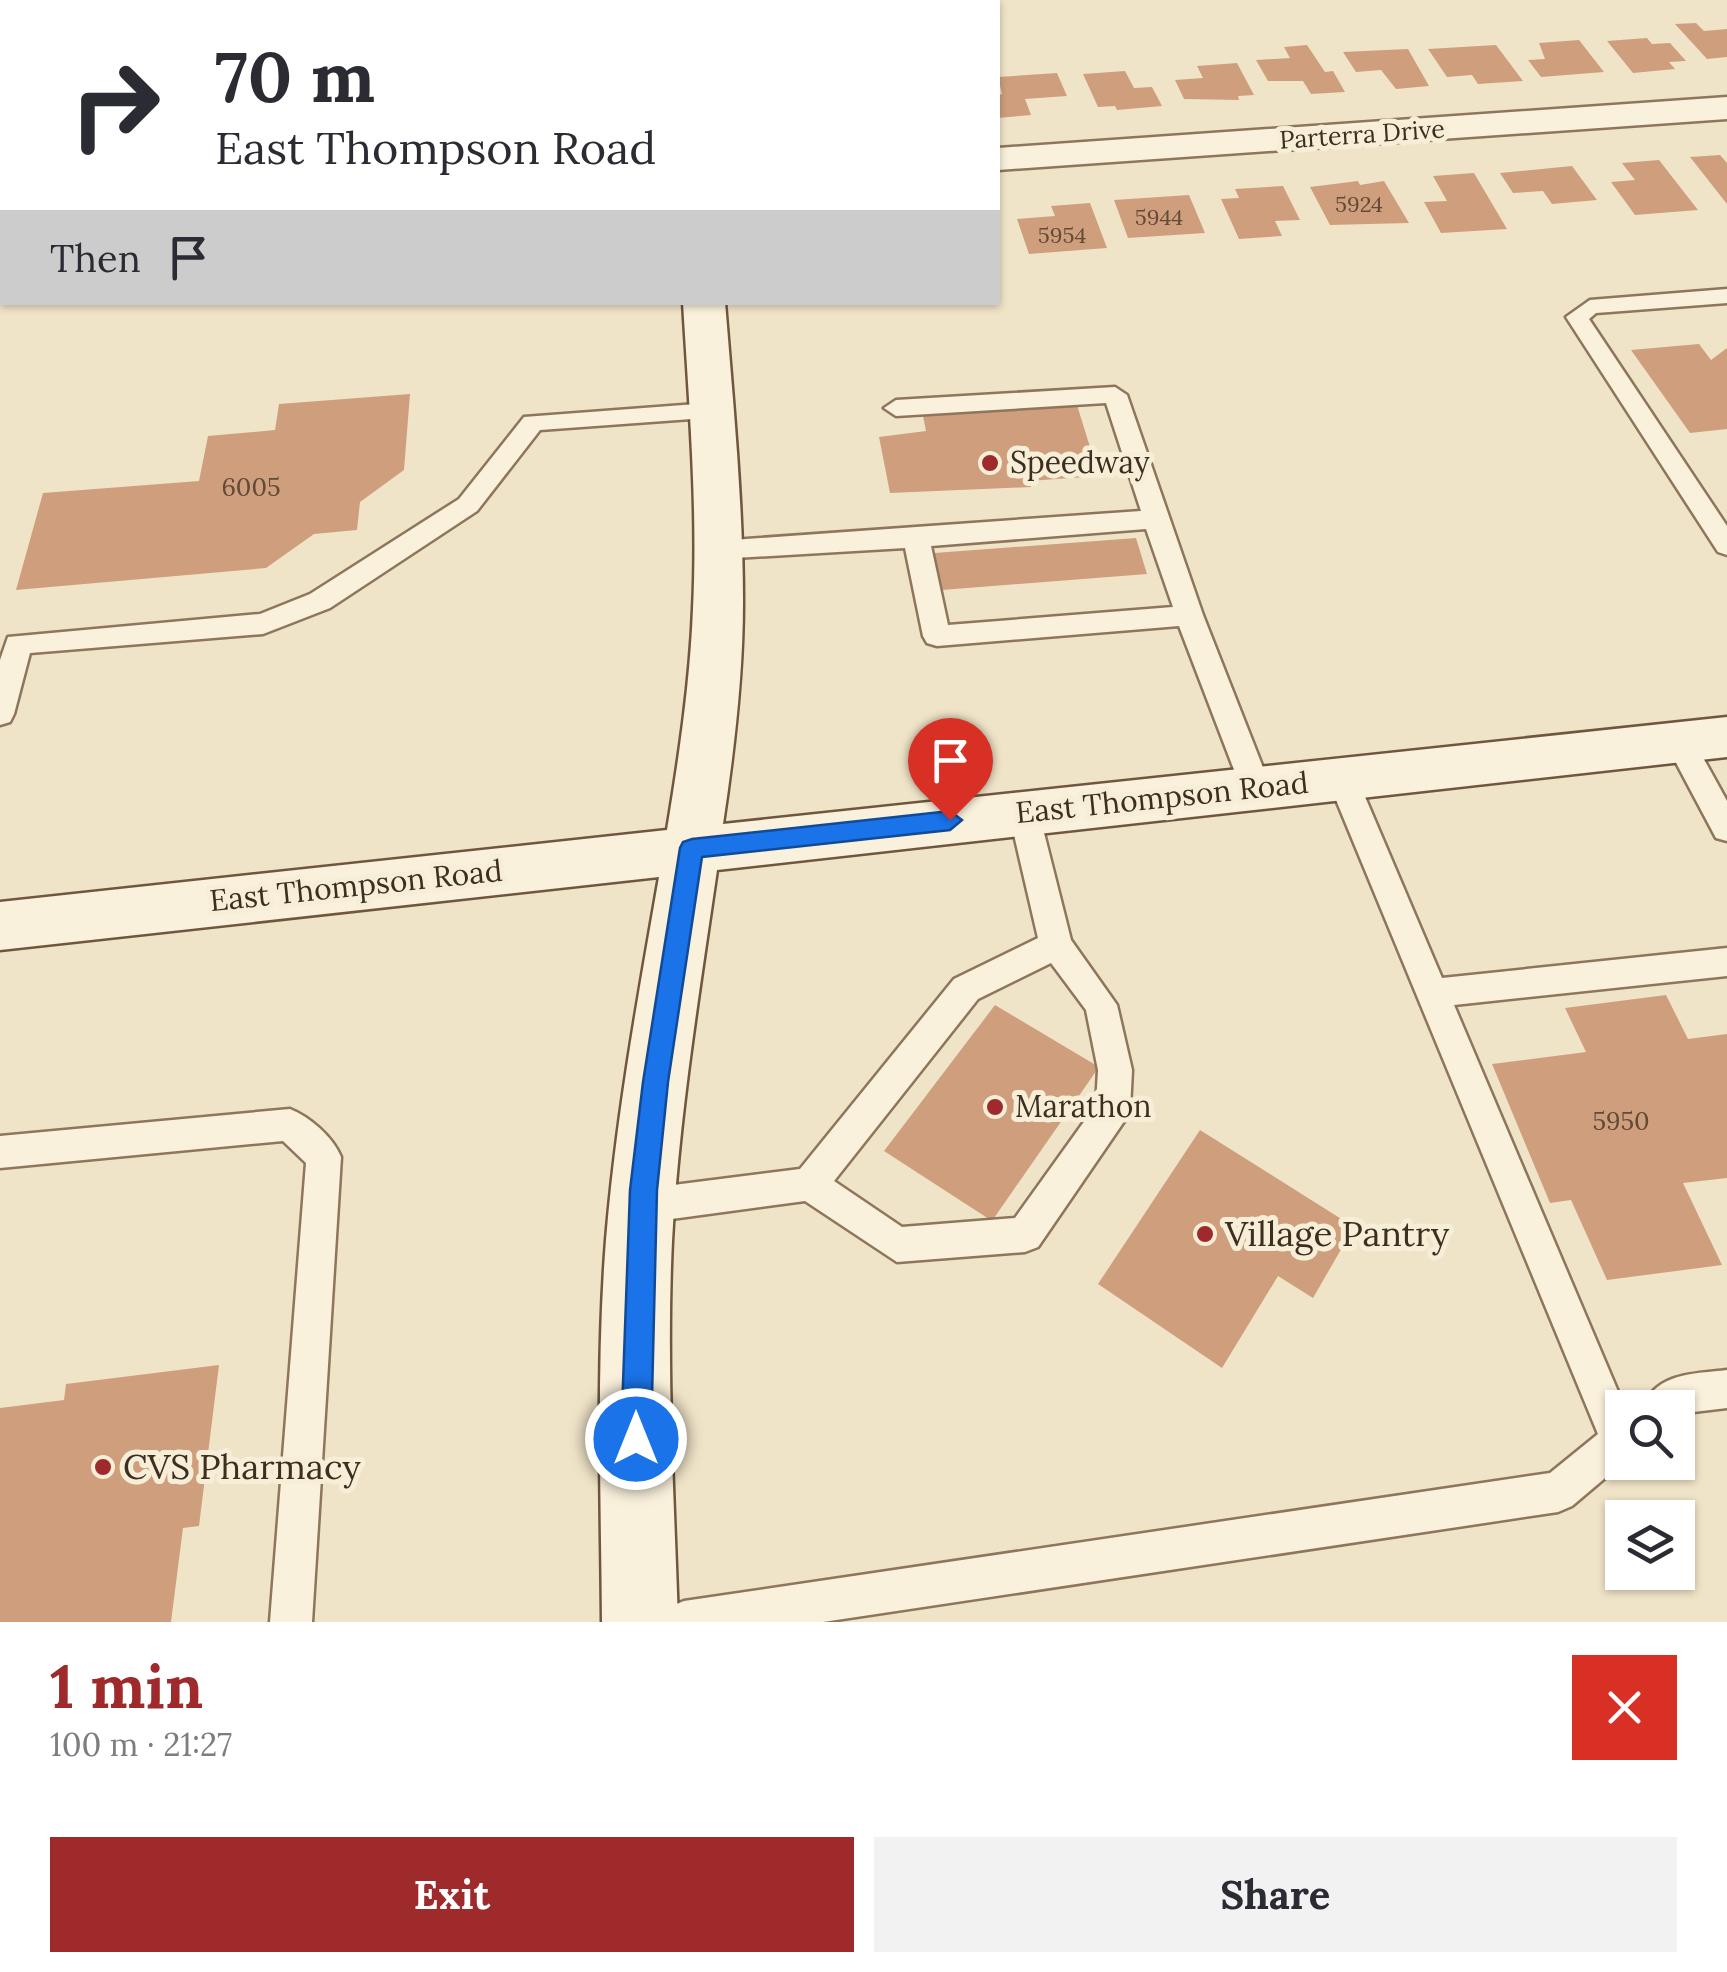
<!DOCTYPE html>
<html lang="en">
<head>
<meta charset="utf-8">
<style>
  body { margin:0; font-family:Lora,serif; background:#f2f2f3; color:#2b2b33; height:100vh; display:flex; flex-direction:column; font-size:38px; white-space:nowrap }
  * { box-sizing:border-box; margin:0 }
  p { font-size:32px; color:#7c7c81 }
  .icon { flex:none; width:55px; height:55px; fill:none; stroke:currentColor; stroke-width:2; stroke-linecap:round; stroke-linejoin:round }
  .map { position:relative; height:1622px; overflow:hidden }
  .details { display:flex; flex-direction:column; background:#fff; flex:1 }
  .details>* { flex:none }
  .top-card { position:absolute; left:0px; top:0px; width:1000px; height:305px; box-shadow:0 2px 8px #0004; background:#fff; color:#2b2b33; overflow:hidden }
  .controls { position:absolute; left:1605px; top:1390px; display:grid; gap:20px }
  .controls a { display:grid; place-items:center; width:90px; height:90px; border-radius:0px; background:#fff; box-shadow:0 2px 8px #0004; font-size:50px }
  .pin { position:absolute; display:grid; place-items:center; width:85px; height:85px; color:#fff; margin:-102px -42px; border-radius:50% 50% 50% 0; rotate:-45deg; box-shadow:0 0 10px #0007 }
  .pin .icon { rotate:45deg }
  .me { position:absolute; width:110px; margin:-55px; rotate:0deg; stroke-linejoin:round; filter:drop-shadow(0 0 8px #0008) }
  .turn { display:flex; align-items:center; gap:35px; height:210px; padding:0 50px; font-size:45px }
  .turn .icon { width:130px; height:130px; stroke-width:2.5 }
  .turn b { display:block; font-size:70px; line-height:85px }
  .then { display:flex; align-items:center; height:95px; padding:0 50px; background:#0003; gap:20px; font-size:38px }
  .round { display:grid; place-items:center; flex:none; width:105px; height:105px; border-radius:0px; background:#f2f2f3 }
  .head { display:flex; align-items:center; justify-content:space-between; height:170px; padding:0 50px }
  h1 { font-size:60px; font-weight:800; line-height:75px; color:#9e2a2b }
  .button { display:flex; gap:20px; margin-top:auto; padding:20px 50px }
  .button a { flex:1; height:115px; border-radius:0px; background:#9e2a2b; color:#fff; font-size:40px; font-weight:800; line-height:115px; text-align:center }
  .button a+a { background:#f2f2f3; color:#2b2b33 }
  .map>svg:first-child { display:block }
  .building { fill:#cf9f7d }
  .lines { fill:none; stroke-linecap:round; stroke-linejoin:round }
  .service-casing { stroke:#8d765c; stroke-width:5 }
  .minor-casing { stroke:#8d765c; stroke-width:5 }
  .secondary-casing { stroke:#6f573f; stroke-width:5 }
  .service { fill:#faf1dc; fill-rule:evenodd }
  .minor { fill:#faf1dc; fill-rule:evenodd }
  .secondary { fill:#faf1dc; fill-rule:evenodd }
  .route { fill:#1a73e8; stroke:#114b97; stroke-width:2.5 }
  .poi-dot { fill:#9e2a2b; stroke:#f7eed8; stroke-width:4 }
  .labels { text-anchor:middle; stroke-width:10; stroke-linejoin:round; paint-order:stroke }
  .far-number-label { font-size:22px; fill:#624a37 }
  .far-street-label { font-size:25px; fill:#3d2e20; stroke:#f7eed8 }
  .number-label { font-size:25px; fill:#624a37 }
  .poi-label { font-size:30px; fill:#3d2e20; stroke:#f7eed8; text-anchor:start }
  .street-label { font-size:30px; fill:#3d2e20; stroke:#f7eed8 }
  .near-poi-label { font-size:35px; fill:#3d2e20; stroke:#f7eed8; text-anchor:start }
</style>
</head>
<body>
<div class="map">
<svg width="1727" height="1622" viewBox="0 0 1727 1622">
  <rect width="100%" height="100%" fill="#f0e4c8"/>
  <g class="building">
    <path d="M1696,23L1704,31L1727,29V57L1707,59L1675,24Z"/>
    <path d="M1647,38L1652,44L1670,43L1686,61L1669,62L1675,69L1633,73L1607,41Z"/>
    <path d="M1579,40L1604,72L1541,77L1528,60L1545,59L1539,43Z"/>
    <path d="M1307,45L1325,72L1333,71L1345,92L1311,94L1303,81H1268L1256,60L1290,58L1284,47Z"/>
    <path d="M1496,45L1523,81L1478,84L1472,75L1447,77L1428,49Z"/>
    <path d="M1408,49L1429,86L1396,89L1381,70L1356,72L1343,52Z"/>
    <path d="M1237,63L1254,95L1238,96L1239,100L1184,99L1175,80L1203,78L1197,66Z"/>
    <path d="M1125,71L1134,88L1152,87L1162,106L1117,110L1115,106L1098,107L1083,74Z"/>
    <path d="M1057,73L1067,96L1025,99L1031,115L998,118V95L1002,94L998,77Z"/>
    <path d="M1720,155L1727,163V204L1690,157Z"/>
    <path d="M1659,160L1698,210L1635,215L1611,182L1635,180L1622,163Z"/>
    <path d="M1572,166L1597,200L1552,204L1543,191L1513,193L1500,173Z"/>
    <path d="M1474,173L1507,229L1441,233L1424,202L1447,201L1433,176Z"/>
    <path d="M1358,181L1360,185L1384,181L1409,223L1330,225L1310,187Z"/>
    <path d="M1283,186L1300,220L1275,221L1282,236L1239,239L1221,199L1239,198L1235,189Z"/>
    <path d="M1189,195L1205,233L1128,238L1114,200Z"/>
    <path d="M1090,203L1107,248L1029,254L1017,219L1055,216L1051,206Z"/>
    <path d="M1699,344L1711,360L1727,348V429L1690,433L1631,350Z"/>
    <path d="M410,394L404,470L360,502L357,530L314,534L266,568L16,590L43,493L199,481L208,436L275,430L279,404Z"/>
    <path d="M1077,405L1099,476L1029,481L1031,487L890,493L879,437L926,431L923,416Z"/>
    <path d="M1136,538L1147,574L942,590L934,553Z"/>
    <path d="M1666,995L1688,1039L1727,1034V1178L1683,1183L1722,1265L1607,1280L1571,1200L1550,1203L1492,1064L1586,1052L1565,1008Z"/>
    <path d="M995,1005L1099,1067L992,1221L884,1151Z"/>
    <path d="M1200,1130L1354,1227L1313,1298L1278,1276L1222,1368L1098,1284Z"/>
    <path d="M219,1365L199,1526L183,1528L171,1622H0V1408L64,1400L66,1384Z"/>
  </g>
  <g class="lines">
    <g class="service-casing">
      <g id="service">
        <path d="M1727,289V303L1596,313L1589,319L1727,526V555L1718,552L1566,317L1590,300Z"/>
        <path d="M1115,387L1127,395L1203,615L1271,788L1266,796L1256,800L1246,796L1241,788L1179,626L937,646L927,643L923,636L905,548L718,559L709,556L705,550L709,544L718,541L1141,511L1106,403L896,416L884,408L896,400ZM1146,529L1173,607L948,625L931,546Z"/>
        <path d="M710,403L719,405L722,411L719,417L540,430L477,511L330,608L263,634L30,653L14,714L10,722L0,725V660L8,637L260,614L310,594L459,499L524,417Z"/>
        <path d="M1680,731L1690,734L1727,801V841L1716,838L1665,742L1670,734Z"/>
        <path d="M1342,766L1352,770L1357,778L1442,978L1727,948V976L1454,1005L1625,1408L1624,1462L1572,1506L1558,1512L823,1622H663L669,1607L684,1601L1550,1473L1598,1434L1327,778L1332,770Z"/>
        <path d="M1024,801L1035,805L1039,813L1071,940L1117,1005L1132,1070L1130,1109L1125,1120L1038,1247L1025,1252L897,1262L805,1201L642,1223L629,1218L624,1206L629,1194L642,1189L800,1169L954,979L1038,938L1009,813L1013,805ZM1051,963L1086,1010L1098,1070L1096,1105L1015,1218L902,1227L834,1181L978,999Z"/>
        <path d="M290,1109C310,1117 333,1137 341,1157L312,1622H270L306,1163L283,1141L0,1168V1136Z"/>
        <path d="M1727,1370V1408L1685,1413L1678,1419V1408H1642C1657,1372 1694,1374 1727,1370Z"/>
      </g>
    </g>
    <g class="minor-casing">
      <g id="minor">
        <rect x="329" y="0" width="34" height="2"/>
        <path d="M1727,97V119L998,170V148Z"/>
        <rect x="0" y="214" width="2" height="24"/>
      </g>
    </g>
    <g class="secondary-casing">
      <g id="secondary">
        <rect x="664" y="0" width="34" height="2"/>
        <path d="M683,302H725C733,402 743,502 743,602C743,676 734,751 723,824L1727,717V757L717,870C699,994 679,1116 672,1241C666,1368 674,1495 678,1622H602C601,1495 596,1367 606,1240C616,1118 638,997 659,877L0,950V902L667,830C679,757 690,683 693,609C698,507 689,404 683,302Z"/>
      </g>
    </g>
    <use href="#service" class="service"/>
    <use href="#minor" class="minor"/>
    <use href="#secondary" class="secondary"/>
  </g>
  <path class="route" d="M950,811L962,820L950,830L702,857L668,1082L657,1190L651,1439L647,1450L636,1454L626,1450L621,1439L630,1190L643,1082L680,848L683,842L692,839Z"/>
  <g class="poi-dot">
    <circle cx="990" cy="463" r="10"/>
    <circle cx="995" cy="1107" r="10"/>
    <circle cx="1205" cy="1234" r="10"/>
    <circle cx="103" cy="1467" r="10"/>
  </g>
  <g class="labels">
    <g class="far-number-label">
      <text x="1359" y="212">5924</text>
      <text x="1159" y="225">5944</text>
      <text x="1062" y="243">5954</text>
    </g>
    <g class="far-street-label">
      <text transform="translate(1362 134) rotate(-4)" y="9">Parterra Drive</text>
    </g>
    <g class="number-label">
      <text x="251" y="496">6005</text>
      <text x="1621" y="1130">5950</text>
    </g>
    <g class="poi-label">
      <text x="1010" y="473">Speedway</text>
      <text x="1015" y="1117">Marathon</text>
    </g>
    <g class="street-label">
      <text transform="translate(1162 798) rotate(-6)" y="10">East Thompson Road</text>
      <text transform="translate(356 886) rotate(-6)" y="10">East Thompson Road</text>
    </g>
    <g class="near-poi-label">
      <text x="1225" y="1246">Village Pantry</text>
      <text x="123" y="1479">CVS Pharmacy</text>
    </g>
  </g>
</svg>
<div class="controls">
<a><svg class="icon" aria-label="search" viewBox="0 0 24 24"><circle cx="10" cy="10" r="6"/><path d="M15 15l6 6"/></svg></a>
<a><svg class="icon" aria-label="layers" viewBox="0 0 24 24"><path d="M12 4l9 5-9 5-9-5zM3 14l9 5 9-5"/></svg></a>
</div>
<div class="pin" style="left:950px;top:820px;background:#d93025"><svg class="icon" aria-label="arrive" viewBox="0 0 24 24"><path d="M6 21V4h12l-3 4 3 4H6"/></svg></div>
<svg class="me" style="left:636px;top:1439px" viewBox="-20 -20 40 40"><circle r="17" fill="#1a73e8" stroke="#fff" stroke-width="3"/><path d="M0-11L8 9 0 5-8 9z" fill="#fff"/></svg>
<div class="top-card">
<div class="turn"><svg class="icon" aria-label="right" viewBox="0 0 24 24"><path d="M7 20v-9h11M14 6l5 5-5 5"/></svg><div><b>70 m</b>East Thompson Road</div></div>
<div class="then">Then<svg class="icon" aria-label="arrive" viewBox="0 0 24 24"><path d="M6 21V4h12l-3 4 3 4H6"/></svg></div>
</div>
</div>
<section class="details">
<div class="head"><div><h1>1 min</h1><p>100 m · 21:27</p></div><a class="round" style="background:#d93025;color:#fff"><svg class="icon" aria-label="close" viewBox="0 0 24 24"><path d="M6 6l12 12M18 6L6 18"/></svg></a></div>
<div class="button"><a>Exit</a><a>Share</a></div>
</section>
</body>
</html>
